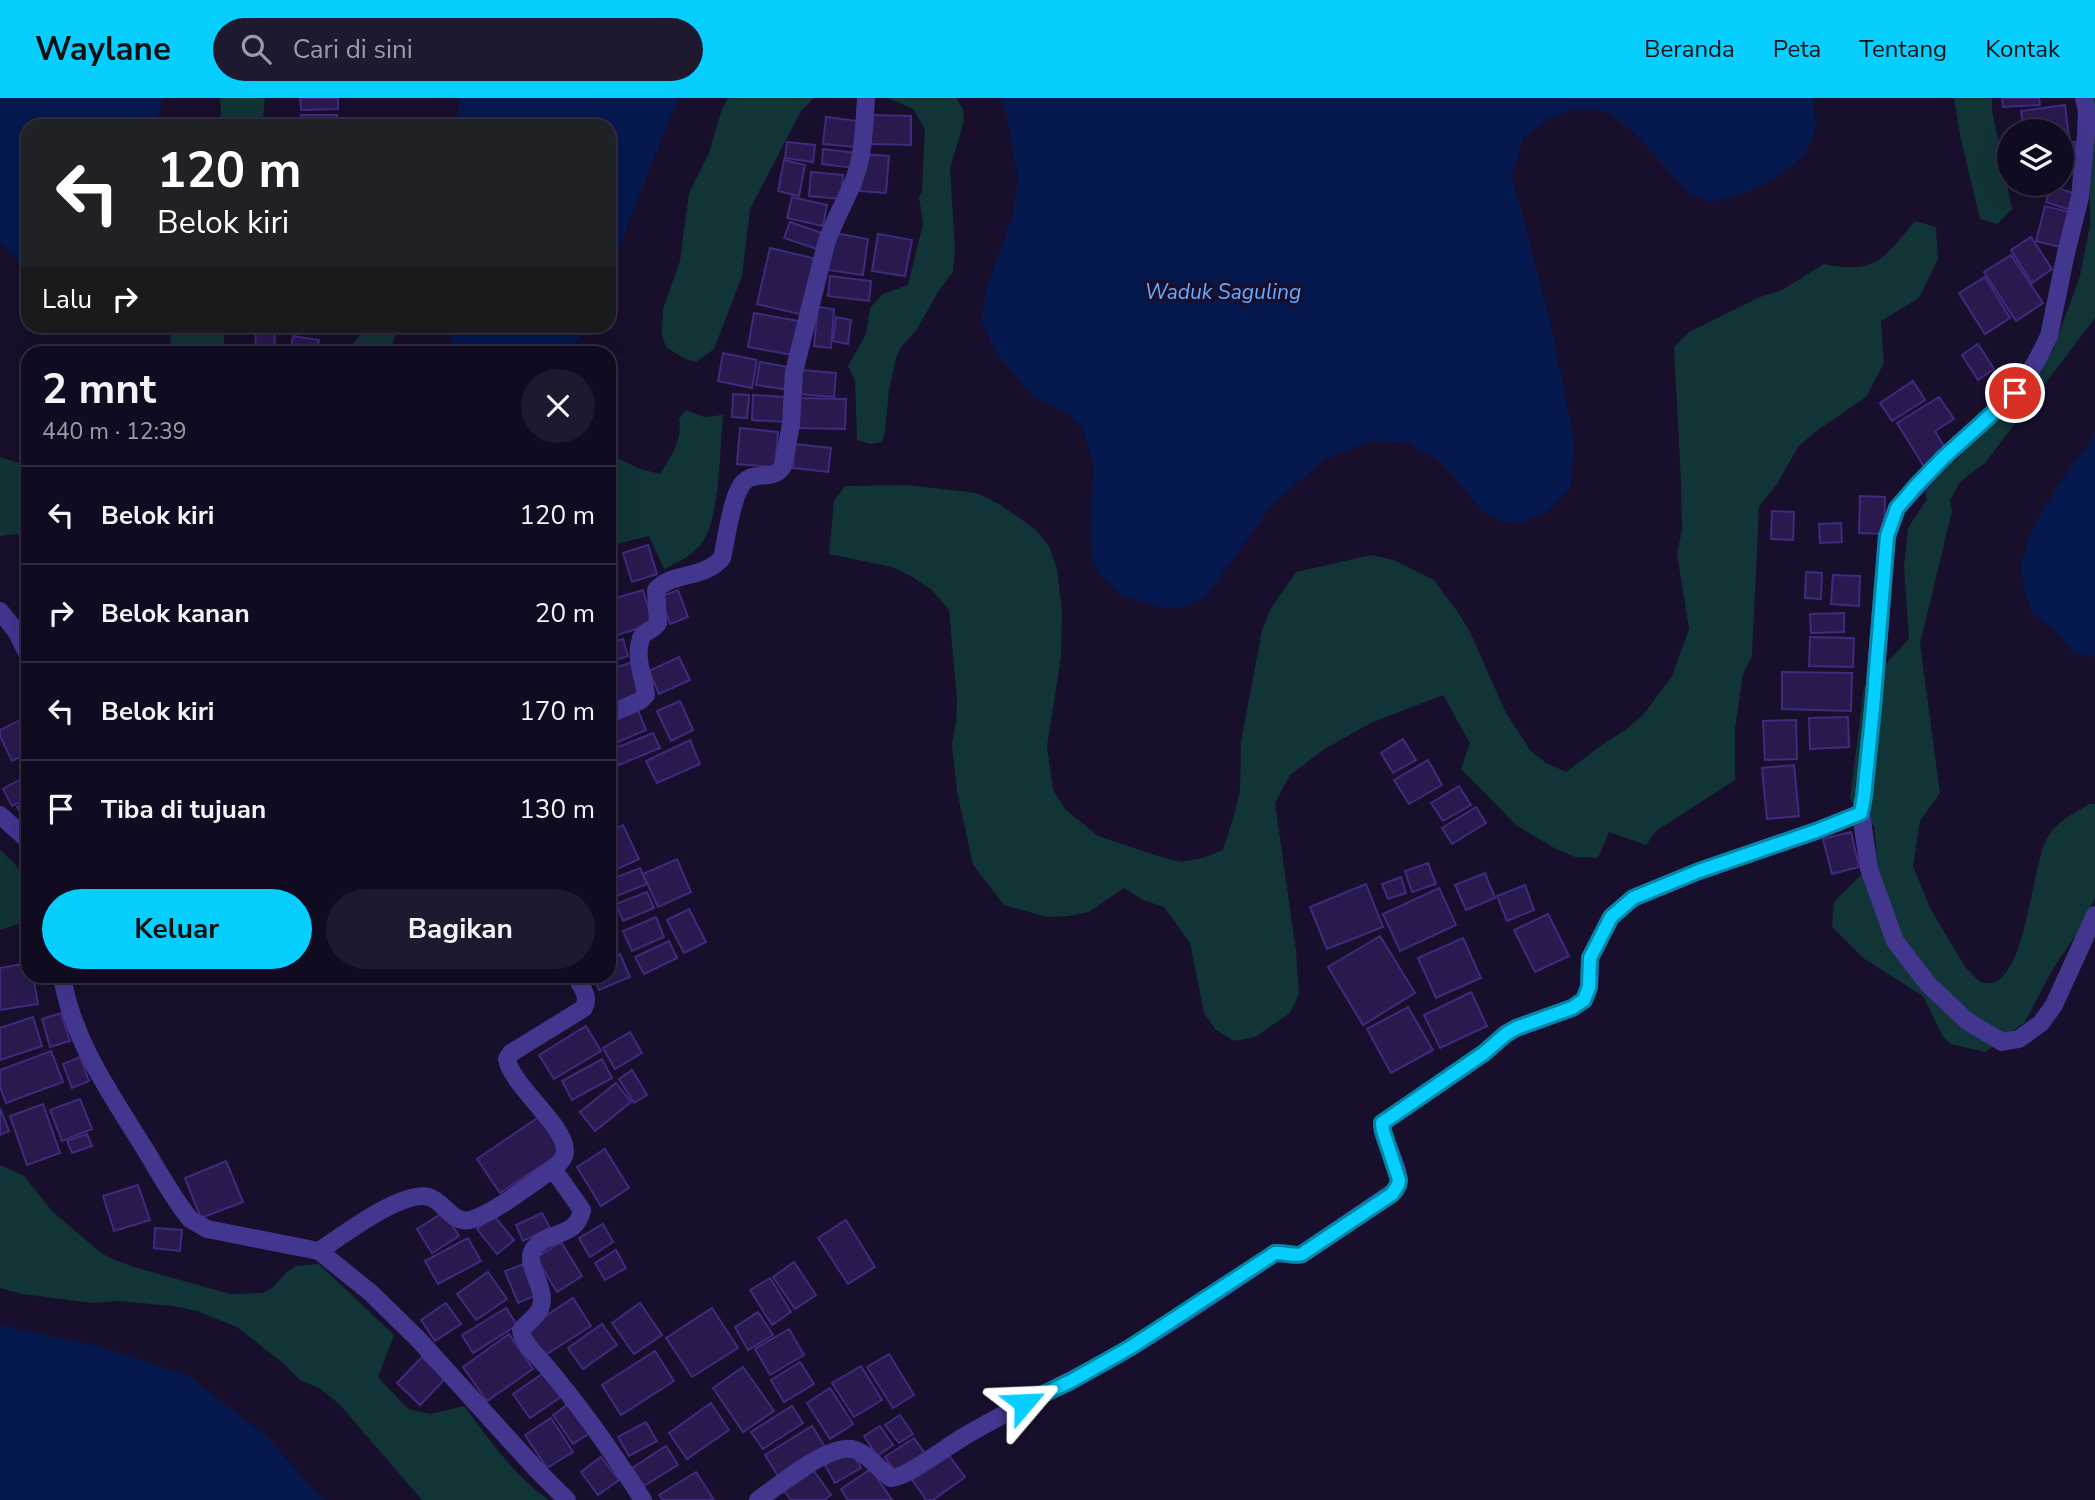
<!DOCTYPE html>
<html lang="id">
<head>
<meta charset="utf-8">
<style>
  body { margin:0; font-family:"Nunito Sans",sans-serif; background:#1e192e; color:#f1f3f6; height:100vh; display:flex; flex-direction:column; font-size:26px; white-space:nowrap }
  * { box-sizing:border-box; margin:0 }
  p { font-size:23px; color:#9c9ba5 }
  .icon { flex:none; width:38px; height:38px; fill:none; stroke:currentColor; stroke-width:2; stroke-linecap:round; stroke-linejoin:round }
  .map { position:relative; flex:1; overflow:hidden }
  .sheet { position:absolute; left:21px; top:248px; width:595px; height:637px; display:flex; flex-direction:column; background:#110b21; border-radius:21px; box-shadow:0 7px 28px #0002,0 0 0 2px #302b3f }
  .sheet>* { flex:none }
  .top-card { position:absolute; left:21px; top:21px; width:595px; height:214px; border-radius:21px; box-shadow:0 7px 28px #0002,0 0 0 2px #302b3f; background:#202124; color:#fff; overflow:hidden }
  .buttons { position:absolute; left:1997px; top:21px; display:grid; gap:14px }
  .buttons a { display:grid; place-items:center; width:77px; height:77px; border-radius:50%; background:#110b21; box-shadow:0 7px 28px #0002,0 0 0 2px #302b3f; font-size:35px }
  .pin { position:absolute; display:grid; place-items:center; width:60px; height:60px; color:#fff; margin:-30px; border:4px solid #fff; border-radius:50%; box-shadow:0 2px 7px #0007 }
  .me { position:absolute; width:77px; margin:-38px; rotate:64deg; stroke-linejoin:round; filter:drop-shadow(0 0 5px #0008) }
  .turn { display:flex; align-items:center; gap:24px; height:147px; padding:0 21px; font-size:32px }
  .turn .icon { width:91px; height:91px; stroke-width:2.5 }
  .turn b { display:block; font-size:49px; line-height:60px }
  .then { display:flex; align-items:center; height:66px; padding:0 21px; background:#0003; gap:14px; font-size:26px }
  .round { display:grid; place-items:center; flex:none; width:74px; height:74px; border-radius:37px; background:#1e192e }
  .summary { display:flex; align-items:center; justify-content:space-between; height:119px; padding:0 21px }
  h1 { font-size:42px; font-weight:700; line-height:52px }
  .action { display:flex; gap:14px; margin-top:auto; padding:14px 21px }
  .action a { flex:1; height:80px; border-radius:42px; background:#06cfff; color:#111; font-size:28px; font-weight:700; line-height:80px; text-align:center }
  .action a+a { background:#1e192e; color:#f1f3f6 }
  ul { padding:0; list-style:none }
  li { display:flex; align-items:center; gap:21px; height:98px; padding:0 21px; border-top:2px solid #302b3f }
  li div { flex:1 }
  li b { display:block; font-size:26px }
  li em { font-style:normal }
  header { display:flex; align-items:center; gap:42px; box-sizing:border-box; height:98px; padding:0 35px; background:#06cfff; color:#111 }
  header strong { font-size:33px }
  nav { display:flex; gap:38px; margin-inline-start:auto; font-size:24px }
  .search { width:490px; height:63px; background:#1e192e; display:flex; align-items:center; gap:18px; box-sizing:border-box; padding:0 24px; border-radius:38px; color:#9c9ba5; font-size:26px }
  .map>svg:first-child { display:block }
  .green { fill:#113437 }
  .water { fill:#06194e }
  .building { fill:#29194f; stroke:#42297d; stroke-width:2 }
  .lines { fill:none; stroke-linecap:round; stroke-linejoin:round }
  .street { stroke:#42368f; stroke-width:18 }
  .route-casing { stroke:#0487a6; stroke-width:18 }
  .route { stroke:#06cfff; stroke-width:12 }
  .labels { text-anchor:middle; stroke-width:7; stroke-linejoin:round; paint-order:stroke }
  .water-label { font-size:21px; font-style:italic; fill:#68abff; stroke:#170f2c }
</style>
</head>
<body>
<header>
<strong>Waylane</strong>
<div class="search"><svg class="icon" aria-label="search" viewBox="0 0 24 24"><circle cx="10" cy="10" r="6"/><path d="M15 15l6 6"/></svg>Cari di sini</div>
<nav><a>Beranda</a><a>Peta</a><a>Tentang</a><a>Kontak</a></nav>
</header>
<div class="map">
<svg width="2095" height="1402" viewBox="0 0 2095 1402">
  <rect width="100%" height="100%" fill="#170f2c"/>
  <g class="green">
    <path d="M220,0H265L262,28H218L221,16Z"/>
    <path d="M728,0H814L801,13L750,111L742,178L714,251L696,264L685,261L666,249L662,237L663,211L680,163L689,95L709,55L722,11Z"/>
    <path d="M888,0H956L963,11L964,23L950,70L955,152L953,174L938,194L917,231L901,249L896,260L889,292L885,334L882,344L871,346L857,342L855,282L848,268L866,236L870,210L883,196L908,187L923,126L919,99L922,94L925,31L913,11Z"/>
    <path d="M1954,0H1992V12L2012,111L1997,126L1980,121L1960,37Z"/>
    <path d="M2089,0H2095V220L1985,365L1960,384L1950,402L1952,413L1920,546L1940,695L1920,723L1913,768L1930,810L1965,869L1980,884C1983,884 1987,886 1991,885C2026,879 2031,772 2046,743C2055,724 2072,716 2090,706H2095V800L2081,829L2051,874L2025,924L1985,954L1951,946L1943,939L1923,898L1863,860L1832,829L1834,804L1877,761L1874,728L1850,701L1864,589L1909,541L1904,469L1908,430L1927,401L1925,394L1950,364H1955L2053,252L2080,178L2090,127Z"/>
    <path d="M1915,123L1936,129L1938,161L1919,200L1881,223L1884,265L1866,299L1815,334L1798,349L1777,386L1759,408L1752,558L1743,576L1735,631V682L1656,733L1646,747L1609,734L1598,760L1575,759L1556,751L1517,728L1461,671L1470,645L1443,597L1371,625L1323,652L1290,677L1275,705L1296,853L1299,896L1290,915L1255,939L1234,943L1216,932L1204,915L1190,845L1164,809L1143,802L1124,790L1089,814L1068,818L1047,819L1004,807L973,767L957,693L952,646L956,623L957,600L949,512L932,492L911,478L892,469L829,456L834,403L845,388L907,387L977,395L999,406L1035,431L1049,448L1057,470L1062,514L1061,559L1047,648L1053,692L1065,711L1098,738L1161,759L1181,764L1203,760L1223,752L1235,714L1240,692L1241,644L1262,532L1271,510L1296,474L1371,457L1394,462L1434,482L1459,516L1470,534L1506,615L1530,652L1546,665L1566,674L1606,644L1624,633L1644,616L1672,578L1689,531L1677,456L1682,432L1681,385L1674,249L1689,234L1760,199L1782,192L1824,166C1876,177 1884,160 1915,123Z"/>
    <path d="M171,228H223L225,255H170Z"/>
    <path d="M368,228H398L390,255H345Z"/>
    <path d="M686,312L704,319L723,317C720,349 720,415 704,442C695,456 679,464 664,471L649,438L616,446L609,456V356L640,371L660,376C671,359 683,342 679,321Z"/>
    <path d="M0,359L28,368V447L17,436L0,438Z"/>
    <path d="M0,752L14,765L28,783V823L0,832Z"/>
    <path d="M0,1067L24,1078L52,1113L100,1154L110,1160L134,1169L230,1196L263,1195L272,1190L287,1174L296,1168L319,1166L394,1237L378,1279L408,1311L431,1316L464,1308C489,1341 514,1378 549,1402H422L340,1307L321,1291L300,1282L284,1266L237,1229L197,1213L173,1208L117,1203L93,1205L22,1196L0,1190Z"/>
  </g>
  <g class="water">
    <path d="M0,0H163L154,28H28V172L0,145Z"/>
    <path d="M459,0H680L666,29L609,175V28H459Z"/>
    <path d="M1000,0H1813L1816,29L1806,55L1783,75L1749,94L1714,104L1690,96L1635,36L1609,14L1579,11L1551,19L1523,40L1512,78L1552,232L1574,342L1571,389L1547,414L1521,425L1504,424L1482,413L1442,365L1408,345L1372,343L1326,360L1273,406L1205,499L1184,509L1164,510L1121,498L1097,474L1091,451L1093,367L1084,334L1072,318L1031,297L995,253L982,224L985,196L1013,117L1018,81L1008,22Z"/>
    <path d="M454,228H589L587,232L564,255H448Z"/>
    <path d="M2095,337V559L2073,555L2060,536L2031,514C2028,501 2023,488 2022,476C2019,433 2071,371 2095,337Z"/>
    <path d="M0,1227L97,1248L188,1278L265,1337L323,1402H0Z"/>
  </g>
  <g class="building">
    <path d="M300,0H338V11L301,12Z"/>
    <path d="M2002,0H2039L2040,7L2003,9Z"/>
    <path d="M2065,7L2069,41L2062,42V33H2024L2021,13Z"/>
    <rect x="301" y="17" width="36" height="11"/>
    <path d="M871,17L911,18V47L871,46Z"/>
    <path d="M826,19L858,23L855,49L823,46Z"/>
    <path d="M787,44L815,47L813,64L785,60Z"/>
    <path d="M2075,44L2079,75L2062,77V45Z"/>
    <path d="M823,51L856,55L855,70L822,66Z"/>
    <path d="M864,56L889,58L886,95L860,93Z"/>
    <path d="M784,62L805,67L799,98L778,93Z"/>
    <path d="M811,74L843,77L841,101L809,98Z"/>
    <path d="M2051,88L2076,96L2070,112L2046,104Z"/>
    <path d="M792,99L827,107L823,128L787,120Z"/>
    <path d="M2045,108L2069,114L2060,149L2036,143Z"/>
    <path d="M790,124L822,135L817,151L784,140Z"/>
    <path d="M834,135L868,141L863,177L828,172Z"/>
    <path d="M878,136L912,142L905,178L872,173Z"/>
    <path d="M2031,139L2052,171L2032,185L2011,152Z"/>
    <path d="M770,150L817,161L804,217L757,206Z"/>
    <path d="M2011,157L2043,205L2016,223L1984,174Z"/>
    <path d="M830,178L871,183L869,203L828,198Z"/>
    <path d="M1985,179L2010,220L1985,236L1959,195Z"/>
    <path d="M818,209L834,211L831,250L814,248Z"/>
    <path d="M754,215L799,223L793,257L748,249Z"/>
    <path d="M836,219L851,222L848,246L833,243Z"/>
    <path d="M309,228H344L343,236L308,231Z"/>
    <path d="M256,233L275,234L274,256L255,255Z"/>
    <path d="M293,238L319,242L316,256H290Z"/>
    <path d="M1978,246L1994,271L1978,282L1962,257Z"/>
    <path d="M723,255L757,262L752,290L718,283Z"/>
    <path d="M760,264L794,270L790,292L756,287Z"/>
    <path d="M801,272L836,275L834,299L799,296Z"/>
    <path d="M1913,283L1925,302L1892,323L1880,305Z"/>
    <path d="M733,296L749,297L747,320L732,319Z"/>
    <path d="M753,297L785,299V324L752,322Z"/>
    <path d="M1939,299L1954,321L1935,333L1948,355L1925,370L1897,325Z"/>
    <path d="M800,300L846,301L845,331L799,330Z"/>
    <path d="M740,330L778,334L775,369L737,366Z"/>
    <path d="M795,346L831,350L828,374L793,370Z"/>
    <path d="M1860,398L1885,399L1884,436L1859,435Z"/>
    <path d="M1772,413L1794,414L1793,442L1771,441Z"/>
    <path d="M1841,425L1842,444L1820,445L1819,426Z"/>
    <path d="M648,447L657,476L632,484L623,455Z"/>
    <path d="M1806,474L1822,475L1821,501L1805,500Z"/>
    <path d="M1833,477L1860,478L1859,508L1831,506Z"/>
    <path d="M643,492L653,526L617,537L609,512V502Z"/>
    <path d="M678,492L688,519L670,526L660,499Z"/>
    <path d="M1844,515V534L1811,535L1810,516Z"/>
    <path d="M1810,539L1854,540L1853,569L1809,568Z"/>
    <path d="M623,541L628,558L609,564V545Z"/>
    <path d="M679,559L690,582L659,596L649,573Z"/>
    <path d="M635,563L645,596L609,608V572Z"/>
    <path d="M1782,574L1852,575L1851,613L1782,611Z"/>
    <path d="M680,603L693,632L671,643L657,613Z"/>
    <path d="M638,612L646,632L611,647L609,643V625Z"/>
    <path d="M28,618V655L12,663L0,638V632Z"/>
    <path d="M1848,619L1849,649L1810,651L1809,620Z"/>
    <path d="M1796,622L1797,661L1765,662L1763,623Z"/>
    <path d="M653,635L660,650L619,667L613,651Z"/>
    <path d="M1403,641L1416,662L1393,675L1381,655Z"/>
    <path d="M690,642L700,666L657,685L646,663Z"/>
    <path d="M1428,662L1442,687L1409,706L1394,682Z"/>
    <path d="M1794,667L1799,718L1767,721L1762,670Z"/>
    <path d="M19,682L28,699L12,708L3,691Z"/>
    <path d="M1459,688L1471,707L1443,723L1431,705Z"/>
    <path d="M28,703V729L17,709Z"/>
    <path d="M1476,709L1486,725L1452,746L1442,730Z"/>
    <path d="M623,727L639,761L609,775V734Z"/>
    <path d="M1851,734L1859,769L1832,776L1823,741Z"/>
    <path d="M677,761L691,794L658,809L643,776Z"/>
    <path d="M1428,765L1436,786L1412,794L1405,773Z"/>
    <path d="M640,770L647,786L614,799L609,782Z"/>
    <path d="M1485,775L1495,800L1466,812L1455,787Z"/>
    <path d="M1401,779L1406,795L1388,801L1382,786Z"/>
    <path d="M1366,786L1383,829L1327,851L1310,809Z"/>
    <path d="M1525,787L1534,812L1507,823L1497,798Z"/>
    <path d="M1439,790L1456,827L1400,853L1383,816Z"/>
    <path d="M647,794L654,810L623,823L616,806Z"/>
    <path d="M689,811L706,844L684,855L667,822Z"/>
    <path d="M1548,816L1569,858L1535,874L1514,832Z"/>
    <path d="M656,819L664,839L632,853L623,833Z"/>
    <path d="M1380,838L1415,895L1363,927L1328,869Z"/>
    <path d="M1463,840L1481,880L1436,900L1418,860Z"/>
    <path d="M669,843L677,860L644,876L635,859Z"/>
    <path d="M620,856L630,879L599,892L593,878H609V861Z"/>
    <path d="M28,865V878H33L38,906L0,912V870Z"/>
    <path d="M1471,894L1487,928L1440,950L1424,917Z"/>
    <path d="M1408,909L1433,952L1391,975L1367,931Z"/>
    <path d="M61,915L70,943L50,949L42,921Z"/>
    <path d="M33,919L42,948L0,962V930Z"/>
    <path d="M586,928L601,953L554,981L539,957Z"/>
    <path d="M630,934L642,955L615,971L603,950Z"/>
    <path d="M51,953L63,984L6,1005L0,989V972Z"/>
    <path d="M80,959L89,983L72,990L63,966Z"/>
    <path d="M602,961L612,980L572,1002L562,983Z"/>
    <path d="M632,972L647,997L634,1005L619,981Z"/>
    <path d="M616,985L631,1004L595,1033L580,1014Z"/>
    <path d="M80,1001L92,1031L62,1043L50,1012Z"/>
    <path d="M43,1006L60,1055L27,1067L10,1018Z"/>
    <path d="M0,1010L9,1033L0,1037Z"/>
    <path d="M539,1019L562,1054L500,1095L477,1061Z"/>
    <path d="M87,1036L92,1048L72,1055L67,1043Z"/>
    <path d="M605,1051L629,1090L601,1108L577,1069Z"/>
    <path d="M226,1063L243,1104L201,1120L185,1080Z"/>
    <path d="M138,1087L150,1122L114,1133L103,1098Z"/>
    <path d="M444,1114L459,1138L432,1155L417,1131Z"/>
    <path d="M542,1115L550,1130L523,1143L516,1127Z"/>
    <path d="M494,1118L514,1142L497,1156L477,1131Z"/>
    <path d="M846,1122L875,1169L848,1186L818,1140Z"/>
    <path d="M603,1126L613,1144L590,1159L579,1140Z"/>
    <path d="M155,1130L182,1132L180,1153L154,1150Z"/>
    <path d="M468,1140L481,1163L438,1186L425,1163Z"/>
    <path d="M561,1144L582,1178L557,1194L536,1160Z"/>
    <path d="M616,1152L626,1170L605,1182L595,1165Z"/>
    <path d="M794,1164L816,1197L795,1211L773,1179Z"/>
    <path d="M527,1165L539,1196L518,1205L505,1173Z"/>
    <path d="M488,1174L507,1201L476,1222L457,1196Z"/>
    <path d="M770,1180L791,1214L772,1227L750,1192Z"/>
    <path d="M573,1200L591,1228L544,1258L526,1231Z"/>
    <path d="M446,1205L461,1226L435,1243L421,1222Z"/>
    <path d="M640,1205L662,1237L634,1256L612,1225Z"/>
    <path d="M506,1210L517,1227L473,1255L462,1237Z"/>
    <path d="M712,1210L738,1250L692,1279L666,1240Z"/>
    <path d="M758,1214L773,1237L748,1252L735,1229Z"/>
    <path d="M602,1226L617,1247L583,1271L568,1250Z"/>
    <path d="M789,1231L804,1257L770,1277L755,1251Z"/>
    <path d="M509,1236L533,1271L487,1303L463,1269Z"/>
    <path d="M655,1253L674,1283L621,1317L602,1287Z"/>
    <path d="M889,1256L914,1297L893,1310L867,1269Z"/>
    <path d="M422,1259L445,1281L420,1307L397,1285Z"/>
    <path d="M800,1264L814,1286L784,1304L771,1282Z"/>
    <path d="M861,1268L882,1302L854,1319L832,1285Z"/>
    <path d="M743,1269L774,1313L743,1334L713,1290Z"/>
    <path d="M545,1274L562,1298L530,1320L513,1296Z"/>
    <path d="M830,1290L853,1326L830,1341L807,1305Z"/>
    <path d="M570,1305L590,1335L573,1346L553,1317Z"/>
    <path d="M711,1305L729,1332L687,1361L669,1335Z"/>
    <path d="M792,1308L803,1325L763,1351L751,1334Z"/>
    <path d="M900,1317L913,1336L899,1345L885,1327Z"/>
    <path d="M551,1320L573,1354L547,1370L525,1337Z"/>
    <path d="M646,1324L657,1343L629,1358L618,1339Z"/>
    <path d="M812,1328L825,1349L778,1378L765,1357Z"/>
    <path d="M880,1328L893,1347L877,1358L864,1338Z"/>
    <path d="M914,1340L927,1358L898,1378L885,1359Z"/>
    <path d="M666,1348L678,1367L644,1388L632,1370Z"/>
    <path d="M851,1352L861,1370L835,1385L825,1367Z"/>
    <path d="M947,1355L965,1379L933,1402H926L911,1380Z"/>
    <path d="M601,1359L619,1382L598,1397L581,1374Z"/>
    <path d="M871,1371L892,1402H848L841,1391Z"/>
    <path d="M814,1373L831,1397L824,1402H791L784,1393Z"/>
    <path d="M696,1374L714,1402H663L659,1397Z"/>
  </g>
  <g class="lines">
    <g class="street">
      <path d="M0,513L16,533L28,557"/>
      <path d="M609,616L640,603L646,597C644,579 634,560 641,540C644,533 654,532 658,525L656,492C672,473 703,482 722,460C726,443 732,395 744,384C755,372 774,384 783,368L791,326L794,274L826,146C834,122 847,101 855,79C864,55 864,26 866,1"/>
      <path d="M1861,715L1869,771L1895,843L1928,886L1967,923L2002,944L2019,941L2041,925L2054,907L2095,817"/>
      <path d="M0,717L28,742"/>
      <path d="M62,878C72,941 110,995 143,1048C158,1072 172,1099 190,1121L207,1131L319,1153L371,1195L418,1241L536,1371L567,1402"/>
      <path d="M553,1071C558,1066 565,1061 565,1053C566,1028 511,987 507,961L511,955L584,910C590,898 581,889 576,878"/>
      <path d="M319,1153C342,1138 403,1091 429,1099C445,1104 452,1126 470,1122C492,1117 532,1085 553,1071L582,1112C577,1141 545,1132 533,1152C524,1168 549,1191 540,1211C536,1219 527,1225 521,1232C523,1246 536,1256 545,1267C581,1309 613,1355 643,1402"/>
      <path d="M758,1402C779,1387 827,1347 852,1351C866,1354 880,1372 891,1380C905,1381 950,1346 965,1338C1019,1306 1077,1282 1131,1249C1180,1220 1227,1187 1275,1155C1285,1154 1294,1159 1302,1156L1396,1092C1406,1073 1381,1045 1382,1025L1484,955L1505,936L1516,930L1572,910L1584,902L1589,889L1590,860L1611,819L1633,800L1699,773L1816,733L1861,715L1864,698L1873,610L1887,438L1897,410L1943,360L2015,295L2036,264L2049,238L2066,155L2080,99L2086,36L2087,13L2084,0"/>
    </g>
  </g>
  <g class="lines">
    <g class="route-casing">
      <path id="route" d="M1024,1305L1071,1283L1131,1249L1275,1155C1285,1154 1294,1159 1302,1156L1392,1096L1398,1087L1399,1082L1383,1033L1382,1025L1484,955L1506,936L1516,930L1572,910L1584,902L1589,889L1590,860L1611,819L1633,800L1699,773L1816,733L1861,715L1864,698L1873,610L1887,438L1897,410L1915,389L1943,360L2015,295"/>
    </g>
    <use href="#route" class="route"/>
  </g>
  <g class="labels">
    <g class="water-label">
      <text x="1223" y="201">Waduk Saguling</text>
    </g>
  </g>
</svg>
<div class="buttons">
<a><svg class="icon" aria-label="layers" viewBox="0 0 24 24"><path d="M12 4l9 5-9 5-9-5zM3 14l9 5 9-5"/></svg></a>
</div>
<div class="pin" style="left:2015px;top:295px;background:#d93025"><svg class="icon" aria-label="arrive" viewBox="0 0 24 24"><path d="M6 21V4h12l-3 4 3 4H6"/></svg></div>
<svg class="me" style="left:1024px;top:1305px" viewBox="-20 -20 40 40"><path d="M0-17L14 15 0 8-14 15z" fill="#06cfff" stroke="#fff" stroke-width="4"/></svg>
<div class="top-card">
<div class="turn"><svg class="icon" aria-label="left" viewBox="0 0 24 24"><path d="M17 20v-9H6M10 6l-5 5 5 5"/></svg><div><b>120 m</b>Belok kiri</div></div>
<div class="then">Lalu<svg class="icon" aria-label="right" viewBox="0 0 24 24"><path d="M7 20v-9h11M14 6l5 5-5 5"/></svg></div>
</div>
<section class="sheet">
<div class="summary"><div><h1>2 mnt</h1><p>440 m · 12:39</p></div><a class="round"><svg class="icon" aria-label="close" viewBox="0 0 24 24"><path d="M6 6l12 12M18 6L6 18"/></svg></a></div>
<ul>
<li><svg class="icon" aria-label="left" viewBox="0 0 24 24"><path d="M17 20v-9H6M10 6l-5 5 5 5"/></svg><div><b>Belok kiri</b></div><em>120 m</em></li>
<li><svg class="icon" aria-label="right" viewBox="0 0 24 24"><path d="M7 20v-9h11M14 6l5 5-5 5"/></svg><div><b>Belok kanan</b></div><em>20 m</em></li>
<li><svg class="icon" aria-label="left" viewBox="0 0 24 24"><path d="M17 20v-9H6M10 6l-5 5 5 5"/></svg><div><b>Belok kiri</b></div><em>170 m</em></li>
<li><svg class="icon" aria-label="arrive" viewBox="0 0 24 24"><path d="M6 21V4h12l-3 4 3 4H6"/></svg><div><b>Tiba di tujuan</b></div><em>130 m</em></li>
</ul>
<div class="action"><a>Keluar</a><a>Bagikan</a></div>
</section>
</div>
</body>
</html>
